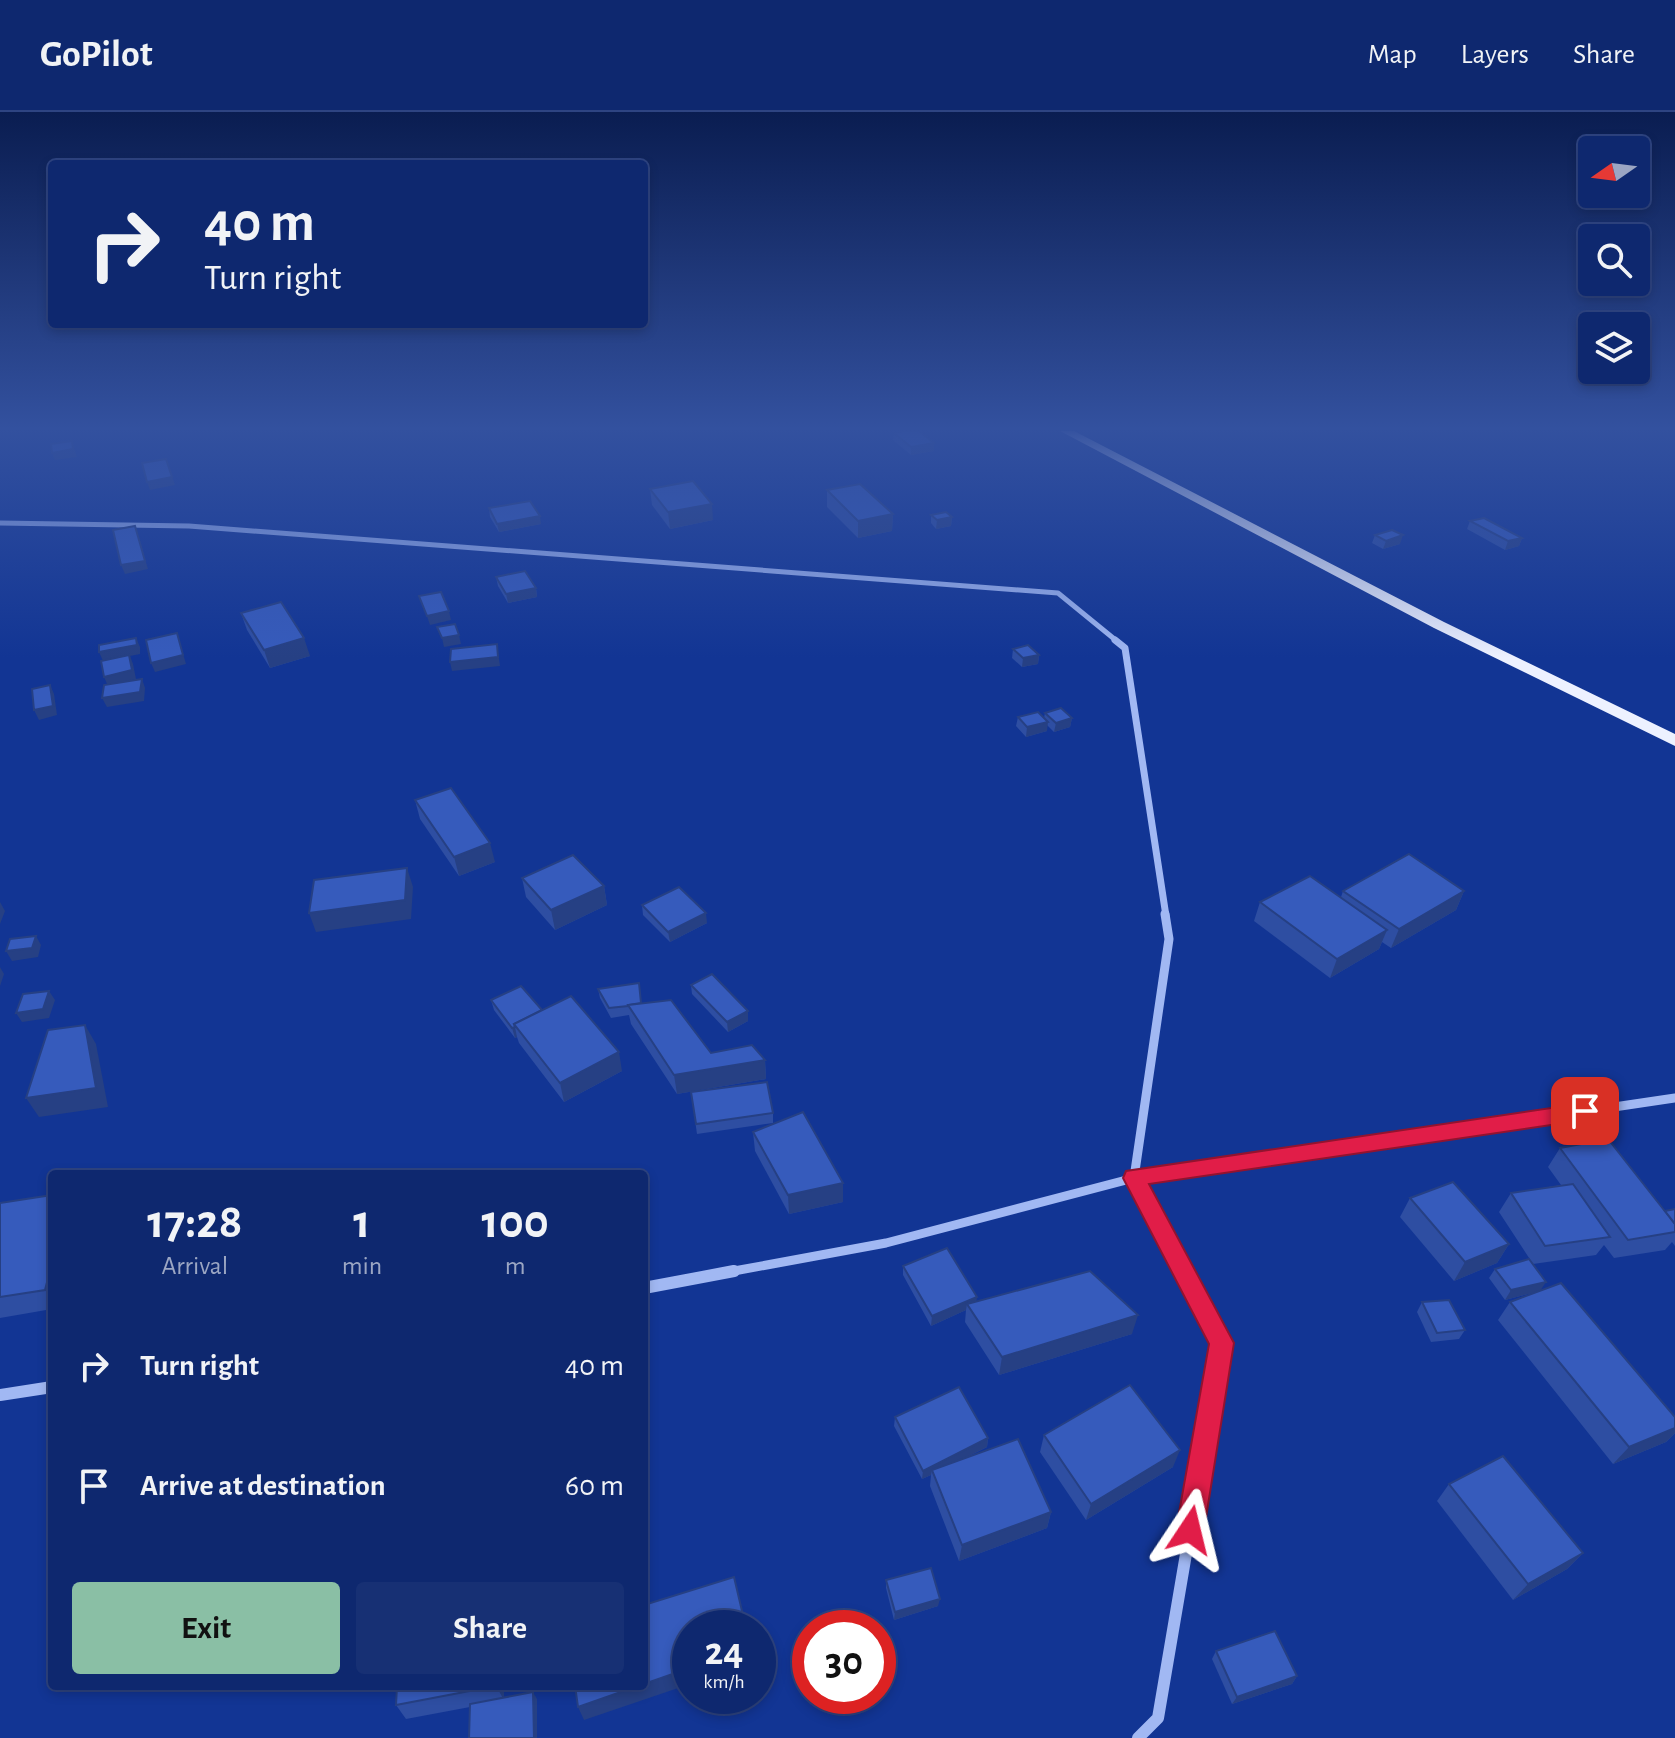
<!DOCTYPE html>
<html lang="en">
<head>
<meta charset="utf-8">
<style>
  body { margin:0; font-family:"Alegreya Sans",sans-serif; background:#173074; color:#f1f3f6; height:100vh; display:flex; flex-direction:column; font-size:30px; white-space:nowrap }
  * { box-sizing:border-box; margin:0 }
  p { font-size:26px; color:#9ba6c3 }
  .icon { flex:none; width:44px; height:44px; fill:none; stroke:currentColor; stroke-width:2; stroke-linecap:round; stroke-linejoin:round }
  .map { position:relative; flex:1; overflow:hidden }
  .drawer { position:absolute; left:48px; top:1058px; width:600px; height:520px; display:flex; flex-direction:column; background:#0e286f; border-radius:8px; box-shadow:0 4px 12px #0003,0 0 0 2px #2e4482 }
  .drawer>* { flex:none }
  .banner { position:absolute; left:48px; top:48px; width:600px; height:168px; border-radius:8px; box-shadow:0 4px 12px #0003,0 0 0 2px #2e4482; background:#0e286f; color:#f1f3f6; overflow:hidden }
  .needle { width:52px; rotate:256deg }
  .fabs { position:absolute; left:1578px; top:24px; display:grid; gap:16px }
  .fabs a { display:grid; place-items:center; width:72px; height:72px; border-radius:8px; background:#0e286f; box-shadow:0 4px 12px #0003,0 0 0 2px #2e4482; font-size:40px }
  .speed { position:absolute; left:672px; top:1498px; display:flex; gap:16px; font-size:40px; font-weight:700; text-align:center }
  .speed>* { display:grid; place-content:center; width:104px; height:104px; border-radius:50%; background:#0e286f; box-shadow:0 4px 12px #0003,0 0 0 2px #2e4482; line-height:1 }
  .speed small { font-size:20px; font-weight:400 }
  .speed .limit { border:12px solid #d22; background:#fff; color:#111 }
  .pin { position:absolute; display:grid; place-items:center; width:68px; height:68px; color:#fff; margin:-34px; border-radius:16px; box-shadow:0 4px 12px #0006 }
  .me { position:absolute; width:88px; margin:-44px; rotate:10deg; stroke-linejoin:round; filter:drop-shadow(0 0 6px #0008) }
  .turn { display:flex; align-items:center; gap:28px; height:168px; padding:0 24px; font-size:36px }
  .turn .icon { width:104px; height:104px; stroke-width:2.5 }
  .turn b { display:block; font-size:56px; line-height:68px }
  .eta { display:flex; justify-content:space-evenly; align-items:center; height:136px; text-align:center }
  .eta b { font-size:48px; font-weight:700; line-height:56px }
  .action { display:flex; gap:16px; margin-top:auto; padding:16px 24px }
  .action a { flex:1; height:92px; border-radius:8px; background:#8abfa5; color:#111; font-size:32px; font-weight:700; line-height:92px; text-align:center }
  .action a+a { background:#173074; color:#f1f3f6 }
  ul { padding:0; list-style:none }
  li { display:flex; align-items:center; gap:24px; height:120px; padding:0 24px }
  li div { flex:1 }
  li b { display:block; font-size:30px }
  li em { font-style:normal }
  header { display:flex; align-items:center; gap:48px; box-sizing:border-box; height:112px; padding:0 40px; background:#0e286f; border-bottom:2px solid #2e4482 }
  header strong { font-size:38px }
  nav { display:flex; gap:44px; margin-inline-start:auto; font-size:28px }
  .map>svg:first-child { display:block }
  .lines { fill:none; stroke-linecap:round; stroke-linejoin:round }
  .minor-far3 { stroke:#a1b8f3; stroke-width:5 }
  .minor-far2 { stroke:#a1b8f3; stroke-width:7 }
  .minor-far1 { stroke:#a1b8f3; stroke-width:9 }
  .minor { stroke:#a1b8f3; stroke-width:12 }
  .primary { fill:#edf1ff; fill-rule:evenodd }
  .wall { fill:#2e4ea2 }
  .shaded-wall { fill:#264084 }
  .building { fill:#365bbc; stroke:#264084; stroke-width:2 }
  .route { fill:#e11d48; stroke:#92132f; stroke-width:2 }
</style>
</head>
<body>
<header>
<strong>GoPilot</strong>
<nav><a>Map</a><a>Layers</a><a>Share</a></nav>
</header>
<div class="map">
<svg width="1675" height="1626" viewBox="0 0 1675 1626">
  <rect width="100%" height="100%" fill="#123594"/>
  <g class="lines">
    <path class="minor-far3" d="M0,411L189,414L1058,481L1118,530"/>
    <path class="minor-far2" d="M1115,528L1125,536L1166,804"/>
    <g class="minor-far1">
      <path d="M1165,802L1169,827L1134,1066L1185,1161"/>
      <path d="M723,1161L886,1131L1134,1066L1675,986"/>
    </g>
    <g class="minor">
      <path d="M644,1176L734,1159"/>
      <path d="M0,1283L52,1275"/>
      <path d="M1138,1626L1158,1606L1222,1231L1184,1159"/>
    </g>
    <path class="primary" d="M1060,319H1074L1444,510L1675,622V634L1434,516Z"/>
  </g>
  <g class="wall">
    <path d="M894,321L934,339L911,343L893,328Z"/>
    <path d="M650,377L713,408L670,417L652,393Z"/>
    <path d="M827,378L893,402L892,419L858,426L827,395Z"/>
    <path d="M489,396L541,412L499,420L490,405Z"/>
    <path d="M931,403L952,405L951,414L936,417L931,411Z"/>
    <path d="M1470,409L1522,426L1519,434L1505,438L1467,417Z"/>
    <path d="M1375,423L1400,432L1383,437L1372,431Z"/>
    <path d="M496,465L536,476L537,485L508,491L498,474Z"/>
    <path d="M241,501L310,544L270,556L247,518Z"/>
    <path d="M1013,537L1039,543L1038,552L1022,555L1012,546Z"/>
    <path d="M1045,601L1072,606L1070,615L1054,620L1047,613V619L1026,625L1016,614L1018,605L1044,606Z"/>
    <path d="M415,688L495,750L459,764L420,707Z"/>
    <path d="M522,766L604,774L607,793L555,818L526,785Z"/>
    <path d="M1343,779H1464L1456,798L1391,836L1382,830L1379,837L1330,866L1254,809L1260,790L1341,785Z"/>
    <path d="M642,793L707,811L670,830L643,803Z"/>
    <path d="M691,873L748,899V909L728,920L692,882Z"/>
    <path d="M598,877L642,891L711,941L765,948L766,967L677,982L631,912L629,903L611,906L600,886Z"/>
    <path d="M491,888L542,898L622,959L564,990L519,931L517,925L515,926L494,898Z"/>
    <path d="M691,980L773,1001V1011L697,1022Z"/>
    <path d="M753,1020L843,1071V1090L789,1102L755,1039Z"/>
    <path d="M1560,1036L1665,1099L1675,1097V1134L1672,1130L1665,1138L1614,1146L1604,1133L1596,1143L1533,1152L1499,1100L1511,1081L1561,1073L1548,1055Z"/>
    <path d="M52,1083V1197L0,1206V1091Z"/>
    <path d="M1410,1086L1509,1132L1497,1151L1454,1169L1400,1105Z"/>
    <path d="M903,1154L977,1190L1132,1222L999,1263L965,1210L966,1198L931,1214L903,1163Z"/>
    <path d="M1495,1157L1540,1179L1675,1305V1321L1666,1330L1613,1352L1498,1208L1510,1190L1539,1179L1505,1188L1489,1166Z"/>
    <path d="M1422,1190L1465,1218L1459,1227L1431,1230L1417,1200Z"/>
    <path d="M895,1305L988,1326L987,1335L965,1346L1051,1400L1047,1416L959,1449L930,1374L931,1363L922,1367L894,1314Z"/>
    <path d="M1044,1323L1173,1355L1086,1408L1040,1340Z"/>
    <path d="M1449,1372L1583,1441L1567,1457L1513,1488L1437,1389Z"/>
    <path d="M886,1468L938,1494L894,1508L886,1476Z"/>
    <path d="M1216,1539L1297,1564L1292,1572L1232,1592L1212,1547Z"/>
    <path d="M397,1574H504V1586L537,1587V1626H469L470,1595L406,1607L396,1593Z"/>
  </g>
  <g class="shaded-wall">
    <path d="M72,329L77,345L55,348L52,341Z"/>
    <path d="M934,331V339L911,343V335Z"/>
    <path d="M166,347L175,373L150,378L147,370Z"/>
    <path d="M712,392L713,408L670,417L668,400Z"/>
    <path d="M893,402L892,419L858,426V409Z"/>
    <path d="M540,404L541,412L499,420L497,412Z"/>
    <path d="M952,405L951,414L936,417L937,408Z"/>
    <path d="M135,414L148,457L125,462L121,453Z"/>
    <path d="M1403,423L1400,432L1383,437L1386,429Z"/>
    <path d="M1522,426L1519,434L1505,438L1508,429Z"/>
    <path d="M536,476L537,485L508,491L506,482Z"/>
    <path d="M449,499L451,508L430,513L427,504Z"/>
    <path d="M177,521L186,552L155,560L151,551Z"/>
    <path d="M459,523L461,532L444,535L442,526Z"/>
    <path d="M136,526L140,535V542L130,544L133,552L136,567L108,574L104,565L103,549L99,540Z"/>
    <path d="M304,526L310,544L270,556L264,538Z"/>
    <path d="M497,532L500,554L452,559L450,550Z"/>
    <path d="M1039,543L1038,552L1022,555L1023,546Z"/>
    <path d="M142,567L145,576L144,589L107,595L102,586Z"/>
    <path d="M50,573L54,582L57,603L39,608L34,598Z"/>
    <path d="M1072,606L1070,615L1054,620L1056,611Z"/>
    <path d="M1048,610L1047,619L1026,625L1027,615Z"/>
    <path d="M490,731L495,750L459,764L454,745Z"/>
    <path d="M407,756L413,775L411,807L316,820L309,801Z"/>
    <path d="M604,774L607,793L555,818L551,798Z"/>
    <path d="M1464,779L1456,798L1391,836L1399,817Z"/>
    <path d="M0,790L5,799L0,812Z"/>
    <path d="M706,801L707,811L670,830L668,820Z"/>
    <path d="M1387,818L1379,837L1330,866L1337,847Z"/>
    <path d="M36,824L41,833L38,845L12,849L6,839Z"/>
    <path d="M0,855L4,862L0,874Z"/>
    <path d="M49,879L55,888L49,906L22,910L16,901Z"/>
    <path d="M748,899V909L728,920L727,910Z"/>
    <path d="M85,913L96,932L108,995L39,1005L26,986Z"/>
    <path d="M515,915L517,925L515,926L512,916Z"/>
    <path d="M619,940L622,959L564,990L560,971Z"/>
    <path d="M765,948L766,967L677,982L674,963Z"/>
    <path d="M843,1071V1090L789,1102L788,1083Z"/>
    <path d="M1509,1132L1497,1151L1454,1169L1465,1150Z"/>
    <path d="M52,1151V1187L45,1178Z"/>
    <path d="M1546,1170L1540,1179L1505,1188L1511,1178Z"/>
    <path d="M977,1185L976,1194L967,1192L966,1198L931,1214L932,1204Z"/>
    <path d="M1138,1203L1132,1222L999,1263L1002,1245Z"/>
    <path d="M1675,1316V1321L1666,1330L1613,1352L1629,1335Z"/>
    <path d="M988,1326L987,1335L933,1362L932,1358L931,1363L922,1367L923,1359Z"/>
    <path d="M1180,1338L1173,1355L1086,1408L1091,1392Z"/>
    <path d="M1051,1400L1047,1416L959,1449L962,1433Z"/>
    <path d="M1583,1441L1567,1457L1513,1488L1528,1472Z"/>
    <path d="M940,1487L938,1494L894,1508L895,1500Z"/>
    <path d="M690,1556V1572L584,1608L578,1595L638,1574H644V1572Z"/>
    <path d="M1297,1564L1292,1572L1232,1592L1237,1585Z"/>
    <path d="M496,1574H504V1588Z"/>
    <path d="M533,1580L537,1587V1626H534Z"/>
  </g>
  <g class="building">
    <path d="M904,319H919L934,331L911,335L894,321Z"/>
    <path d="M72,329L73,337L52,341L51,332Z"/>
    <path d="M166,347L172,365L147,370L142,351Z"/>
    <path d="M693,369L712,392L668,400L650,377Z"/>
    <path d="M860,372L893,402L858,409L827,378Z"/>
    <path d="M530,389L540,404L497,412L489,396Z"/>
    <path d="M946,400L952,405L937,408L931,403Z"/>
    <path d="M1484,406L1522,426L1508,429L1470,409Z"/>
    <path d="M135,414L145,449L121,453L113,418Z"/>
    <path d="M1392,418L1403,423L1386,429L1375,423Z"/>
    <path d="M525,459L536,476L506,482L496,465Z"/>
    <path d="M441,480L449,499L427,504L419,484Z"/>
    <path d="M281,490L304,526L264,538L241,501Z"/>
    <path d="M455,512L459,523L442,526L437,515Z"/>
    <path d="M177,521L183,543L151,551L146,528Z"/>
    <path d="M136,526L137,533L99,540V533Z"/>
    <path d="M497,532L498,545L450,550L451,537Z"/>
    <path d="M1028,533L1039,543L1023,546L1013,537Z"/>
    <path d="M129,543L132,558L104,565L101,549Z"/>
    <path d="M142,567L140,580L102,586L104,573Z"/>
    <path d="M50,573L53,594L34,598L32,577Z"/>
    <path d="M1061,596L1072,606L1056,611L1045,601Z"/>
    <path d="M1038,600L1048,610L1027,615L1018,605Z"/>
    <path d="M451,676L490,731L454,745L415,688Z"/>
    <path d="M1409,742L1464,779L1399,817L1343,779Z"/>
    <path d="M573,743L604,774L551,798L522,766Z"/>
    <path d="M407,756L405,788L309,801L314,768Z"/>
    <path d="M1310,764L1387,818L1337,847L1260,790Z"/>
    <path d="M679,775L706,801L668,820L642,793Z"/>
    <path d="M36,824L32,836L6,839L10,827Z"/>
    <path d="M712,862L748,899L727,910L691,873Z"/>
    <path d="M639,871L641,891L628,893V894L609,896L598,877Z"/>
    <path d="M521,874L542,898L514,912L515,915L512,916L491,888Z"/>
    <path d="M49,879L43,897L16,901L23,882Z"/>
    <path d="M571,884L619,940L560,971L514,912Z"/>
    <path d="M671,888L711,941L752,933L765,948L674,963L628,893Z"/>
    <path d="M85,913L96,976L26,986L48,918Z"/>
    <path d="M767,970L773,1001L696,1012L691,980Z"/>
    <path d="M803,1000L843,1071L788,1083L753,1020Z"/>
    <path d="M1608,1027L1675,1112V1120L1628,1128L1560,1036Z"/>
    <path d="M1453,1070L1509,1132L1465,1150L1410,1086Z"/>
    <path d="M1573,1072L1610,1125L1545,1134L1511,1081Z"/>
    <path d="M52,1083V1151L45,1178L0,1185V1091Z"/>
    <path d="M1675,1097V1112L1665,1099Z"/>
    <path d="M947,1136L977,1185L932,1204L903,1154Z"/>
    <path d="M1529,1147L1546,1170L1511,1178L1495,1157Z"/>
    <path d="M1090,1159L1138,1203L1002,1245L967,1192Z"/>
    <path d="M1561,1171L1675,1305V1316L1629,1335L1510,1190Z"/>
    <path d="M1449,1188L1465,1218L1437,1221L1422,1190Z"/>
    <path d="M1130,1273L1180,1338L1091,1392L1044,1323Z"/>
    <path d="M959,1275L988,1326L923,1359L895,1305Z"/>
    <path d="M1018,1327L1051,1400L962,1433L932,1358Z"/>
    <path d="M1503,1344L1583,1441L1528,1472L1449,1372Z"/>
    <path d="M931,1456L940,1487L895,1500L886,1468Z"/>
    <path d="M734,1465L746,1516H690V1556L644,1572V1493Z"/>
    <path d="M1275,1519L1297,1564L1237,1585L1216,1539Z"/>
    <path d="M397,1574H496L396,1593Z"/>
    <path d="M575,1574H638L578,1595Z"/>
    <path d="M533,1580L534,1626H469L470,1592Z"/>
  </g>
  <linearGradient id="sky" x2="0" y2="1"><stop stop-color="#0a1d51"/><stop offset="0.58" stop-color="#33519f"/><stop offset="1" stop-color="#33519f" stop-opacity="0"/></linearGradient>
  <rect width="1675" height="546" fill="url(#sky)"/>
  <path class="route" d="M1585,991L1592,994L1595,999L1592,1005L1585,1008L1149,1072L1234,1231L1204,1418L1200,1428L1190,1432L1180,1428L1176,1418L1209,1232L1123,1066L1126,1059Z"/>
</svg>
<div class="fabs">
<a><svg class="needle" viewBox="-14 -14 28 28"><path d="M0-13l5 13h-10z" fill="#e53935"/><path d="M0 13l5-13h-10z" fill="#9ba6c3"/></svg></a>
<a><svg class="icon" aria-label="search" viewBox="0 0 24 24"><circle cx="10" cy="10" r="6"/><path d="M15 15l6 6"/></svg></a>
<a><svg class="icon" aria-label="layers" viewBox="0 0 24 24"><path d="M12 4l9 5-9 5-9-5zM3 14l9 5 9-5"/></svg></a>
</div>
<div class="speed"><div>24<small>km/h</small></div><div class="limit">30</div></div>
<div class="pin" style="left:1585px;top:999px;background:#d93025"><svg class="icon" aria-label="arrive" viewBox="0 0 24 24"><path d="M6 21V4h12l-3 4 3 4H6"/></svg></div>
<svg class="me" style="left:1190px;top:1418px" viewBox="-20 -20 40 40"><path d="M0-17L14 15 0 8-14 15z" fill="#e11d48" stroke="#fff" stroke-width="4"/></svg>
<div class="banner">
<div class="turn"><svg class="icon" aria-label="right" viewBox="0 0 24 24"><path d="M7 20v-9h11M14 6l5 5-5 5"/></svg><div><b>40 m</b>Turn right</div></div>
</div>
<section class="drawer">
<div class="eta">
<div><b>17:28</b><p>Arrival</p></div>
<div><b>1</b><p>min</p></div>
<div><b>100</b><p>m</p></div>
</div>
<ul>
<li><svg class="icon" aria-label="right" viewBox="0 0 24 24"><path d="M7 20v-9h11M14 6l5 5-5 5"/></svg><div><b>Turn right</b></div><em>40 m</em></li>
<li><svg class="icon" aria-label="arrive" viewBox="0 0 24 24"><path d="M6 21V4h12l-3 4 3 4H6"/></svg><div><b>Arrive at destination</b></div><em>60 m</em></li>
</ul>
<div class="action"><a>Exit</a><a>Share</a></div>
</section>
</div>
</body>
</html>
